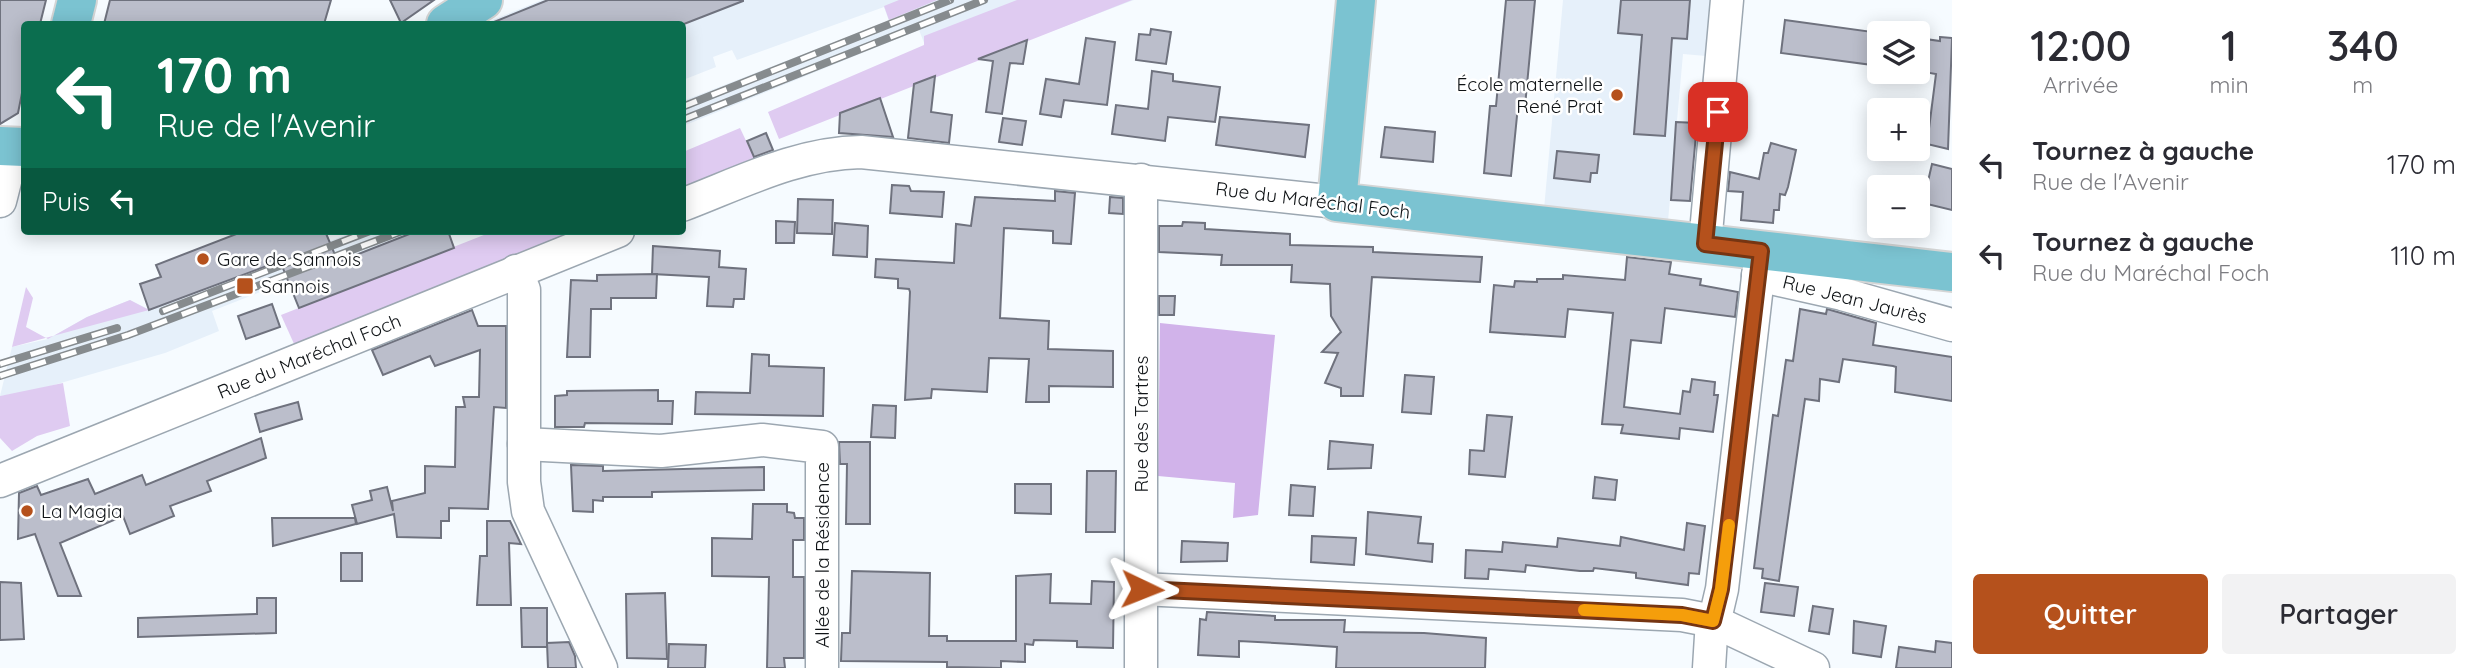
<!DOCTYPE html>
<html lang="fr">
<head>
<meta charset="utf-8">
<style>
  body { margin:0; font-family:Quicksand,sans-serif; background:#f2f2f3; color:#2b2b33; height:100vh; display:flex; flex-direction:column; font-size:26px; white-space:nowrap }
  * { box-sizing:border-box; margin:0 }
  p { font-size:23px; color:#7c7c81 }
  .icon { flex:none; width:38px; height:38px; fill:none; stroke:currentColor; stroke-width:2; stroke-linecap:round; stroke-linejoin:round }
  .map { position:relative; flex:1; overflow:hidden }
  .sheet { display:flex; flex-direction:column; background:#fff; width:525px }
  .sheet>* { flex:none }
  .guide { position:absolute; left:21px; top:21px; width:665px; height:214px; border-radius:7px; box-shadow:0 4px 18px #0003; background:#0b6e4f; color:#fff; overflow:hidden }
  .controls { position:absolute; left:1867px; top:21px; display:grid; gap:14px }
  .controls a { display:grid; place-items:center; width:63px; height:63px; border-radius:7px; background:#fff; box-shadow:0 4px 18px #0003; font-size:35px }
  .pin { position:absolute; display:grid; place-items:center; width:60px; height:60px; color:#fff; margin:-30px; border-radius:14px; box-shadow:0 4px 10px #0006 }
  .me { position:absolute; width:77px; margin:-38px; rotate:92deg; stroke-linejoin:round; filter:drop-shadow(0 0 5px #0008) }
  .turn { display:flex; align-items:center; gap:24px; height:147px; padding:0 21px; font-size:32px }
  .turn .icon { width:91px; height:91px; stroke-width:2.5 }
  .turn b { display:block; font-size:49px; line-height:60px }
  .then { display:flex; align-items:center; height:66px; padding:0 21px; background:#0003; gap:14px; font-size:26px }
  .eta { display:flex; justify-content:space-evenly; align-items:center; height:119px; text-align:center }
  .eta b { font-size:42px; font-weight:600; line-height:49px }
  .action { display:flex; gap:14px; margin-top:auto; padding:14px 21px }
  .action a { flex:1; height:80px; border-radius:7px; background:#b5511c; color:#fff; font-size:28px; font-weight:600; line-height:80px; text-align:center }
  .action a+a { background:#f2f2f3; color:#2b2b33 }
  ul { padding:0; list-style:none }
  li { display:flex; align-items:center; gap:21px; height:91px; padding:0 21px }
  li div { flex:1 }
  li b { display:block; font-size:26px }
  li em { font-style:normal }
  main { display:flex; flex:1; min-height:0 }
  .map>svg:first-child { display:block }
  .built { fill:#e6f0fa }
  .green { fill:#dfcbf1 }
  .forest { fill:#d1b3ea }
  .building { fill:#bbbecb; stroke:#6f727e; stroke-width:2 }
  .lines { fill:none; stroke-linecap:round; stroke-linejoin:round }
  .minor-casing { stroke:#9ca7b1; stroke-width:35 }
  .major-casing { stroke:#d4d5d5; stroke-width:42 }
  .minor { stroke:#fff; stroke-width:32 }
  .major { stroke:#7bc3d1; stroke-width:38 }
  .rail-casing { stroke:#868b8e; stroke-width:8 }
  .rail { stroke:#fff; stroke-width:5; stroke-dasharray:16; stroke-linecap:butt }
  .route-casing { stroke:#763512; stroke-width:18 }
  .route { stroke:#b5511c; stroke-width:12 }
  .slow { stroke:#f59e0b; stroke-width:12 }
  .poi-dot { fill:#b5511c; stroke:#fff; stroke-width:2.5 }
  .labels { text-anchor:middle; stroke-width:5; stroke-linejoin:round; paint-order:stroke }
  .poi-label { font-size:19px; fill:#0f1316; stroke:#fff; text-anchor:start }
  .street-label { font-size:19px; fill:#0f1316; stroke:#fff }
</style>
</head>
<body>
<main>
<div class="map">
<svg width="1952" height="668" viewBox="0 0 1952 668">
  <rect width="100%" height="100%" fill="#f6fbff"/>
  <g class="built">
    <path d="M542,0H1134L1013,46L925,45L919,30L683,126V101L889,21L884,7L737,60L732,50L713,57L716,67L683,80L682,24H483Z"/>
    <path d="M1563,0H1712L1706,56L1683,54L1668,221L1544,209Z"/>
    <path d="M356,231H417L212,311L219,331L165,353L33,391L0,396L12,347L48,339L87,317L130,300L150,310Z"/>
  </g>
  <g class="green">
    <path d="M899,0H937L889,20L884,6Z"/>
    <path d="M1017,0H1132L779,139L768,112L924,45V36Z"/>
    <path d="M740,128L755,160L683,189V152Z"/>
    <path d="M494,231H579L295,346L281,315Z"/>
    <path d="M26,287L33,298L26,327L48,339L87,317L130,300L149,310L12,347Z"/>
    <path d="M63,383L70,426L37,436L12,451L0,438V396Z"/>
  </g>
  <path class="forest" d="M1160,323L1275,335L1258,515L1233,518L1235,483L1158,476Z"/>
  <g class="building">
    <path d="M0,0H46L40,24H24V83L18,113L0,124Z"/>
    <path d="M110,0H331L324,24H104Z"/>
    <path d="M390,0H434L401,23Z"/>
    <path d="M548,0H743V1L684,24H489Z"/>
    <path d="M1506,0H1535L1525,106H1518L1511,176L1484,173L1490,106H1496Z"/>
    <path d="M1621,0H1690L1687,39L1672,38L1665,136L1634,134L1642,35L1618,33Z"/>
    <path d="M1785,20L1880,33V66L1781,53Z"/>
    <path d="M1151,29L1171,32L1166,64L1136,60L1139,34L1150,35Z"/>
    <path d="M1940,37L1952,38L1948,149L1927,144L1936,74L1918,71V38L1940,41Z"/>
    <path d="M1086,38L1115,42L1107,105L1064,100L1061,117L1040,114L1046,79L1079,84Z"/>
    <path d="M1027,40L1023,64L1010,63L1002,114L986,112L993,61L978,59Z"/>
    <path d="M1152,71L1173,74V81L1220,87L1215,122L1168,117L1165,141L1112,134L1116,105L1148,109Z"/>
    <path d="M935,76L931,112L952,115L949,143L908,138L914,84Z"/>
    <path d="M880,98L893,137L839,133L840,113Z"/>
    <path d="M1220,117L1309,125L1305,157L1216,145Z"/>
    <path d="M1003,118L1026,121L1022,145L999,142Z"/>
    <path d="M1676,122L1697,123L1690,201L1671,200Z"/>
    <path d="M1385,127L1435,132L1433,162L1381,157Z"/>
    <path d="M766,133L773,150L754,157L747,141Z"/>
    <path d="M1771,143L1796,150L1788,187L1785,195L1780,194L1779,210H1774L1773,223L1741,220L1743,192L1728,191L1730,172L1759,179L1764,153H1768Z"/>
    <path d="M1557,151L1599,155L1597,173H1591L1590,182L1554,178Z"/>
    <path d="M1932,164L1952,169V210L1923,203Z"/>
    <path d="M892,185L909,186L911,191L944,192L942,217L890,213Z"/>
    <path d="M1055,191L1075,193L1071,244L1053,243V231L1004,228L1000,318L1049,321L1048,349L1113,351V387L1049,386V402H1026L1029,359L989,358L987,392L932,389L931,398L905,400L910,292L909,289L898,288V279L875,277L876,259L954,263L956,224L971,226L975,197L1055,201Z"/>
    <path d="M1110,197L1123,198V214L1109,213Z"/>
    <path d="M798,199L833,200L832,234L797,233Z"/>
    <path d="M776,221L795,222L794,243H776Z"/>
    <path d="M1183,222L1205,223V229L1290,234V245L1373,247V252L1482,257L1480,282L1372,277L1363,396H1341V388L1325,383L1338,353L1322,352L1341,332L1331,316L1330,284L1291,282L1292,265H1221L1222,255L1159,252V226H1182Z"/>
    <path d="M835,223L868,226L867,257L833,255Z"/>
    <path d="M244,231H325L338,262L417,231H448L454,248L299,308L280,261L149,310L140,284L161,277L156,265Z"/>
    <path d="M653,246L720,251L719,267L746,269L744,299H734L733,307L707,306L709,277L652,274Z"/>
    <path d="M1627,257L1671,262L1669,274L1701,279L1700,285L1738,292L1735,317L1665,308L1661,343L1631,340L1624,407L1680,414L1683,391L1690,392L1692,379L1715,382L1714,395H1718L1713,432L1680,428L1679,439L1621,433L1623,425L1602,424L1613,313L1568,309L1565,337L1490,332L1494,285L1514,287L1515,281L1537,282V279H1563V275L1625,280Z"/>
    <path d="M657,274L656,298H611V309H591L590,357H567L571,280L597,281V275Z"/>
    <path d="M1159,296H1175L1174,315H1159Z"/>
    <path d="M272,304L280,327L246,339L238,316Z"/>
    <path d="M1800,309L1826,314L1827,309L1876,323L1873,345L1952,357V401L1895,392L1896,367L1893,366L1843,359L1839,382L1820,379L1819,401L1805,399L1779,581L1762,578L1763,569L1754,568L1773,415L1778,416L1786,360L1793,361Z"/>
    <path d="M472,310L478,326H506V408L494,407L488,509L449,508V521H441V538L397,537L394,514L357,524L352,505L372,500L370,491L387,487L393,511L392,501L425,493V466L455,467L456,407H465L463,397H479L480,350L435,366L430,356L383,375L372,350Z"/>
    <path d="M752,354L769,355V366L824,368L823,416L695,414L696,392L750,393Z"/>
    <path d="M1405,375L1434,377L1431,414L1402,412Z"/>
    <path d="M658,390V401H673L672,424L585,423L584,427H555V396L567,395V391Z"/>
    <path d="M298,402L302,419L260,432L255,414Z"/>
    <path d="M873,405L896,406L895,438L871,437Z"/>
    <path d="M1487,415L1512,417L1505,477L1469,474L1470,450L1484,451Z"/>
    <path d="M261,438L266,458L207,481L211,491L170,506L174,516L130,534L123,516L60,543L81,596H58L35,534L18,539L19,493L37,486L41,495L88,479L95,494L142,475L146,485Z"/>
    <path d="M1330,441L1373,445L1371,468L1328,469Z"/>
    <path d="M839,442H870V524H846L847,464H840Z"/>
    <path d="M571,465L603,466V471L764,467V490L652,492V497H603V501L593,500V512L573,511Z"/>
    <path d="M1087,471H1116L1115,532H1086Z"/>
    <path d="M1595,477L1617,480L1615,500L1593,498Z"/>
    <path d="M1015,484H1051V514L1015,513Z"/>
    <path d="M1291,485L1315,487L1313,516L1289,515Z"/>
    <path d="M753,504H787V512L794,513L795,518H804V540H793V577H804V658H784L785,668H767L769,577L712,576V538L752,539Z"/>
    <path d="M1368,512L1421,517L1418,543L1433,544L1432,562L1366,554Z"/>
    <path d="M272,518H355L356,524L273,546Z"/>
    <path d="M487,521H510L521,544L509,543L511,605H477L480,556H487Z"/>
    <path d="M1687,523L1705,526L1699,574L1689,573L1688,585L1636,578V573L1594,568L1593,571H1580L1526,565L1525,572L1489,569L1488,579L1465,578L1466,550L1502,552L1503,542L1557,547L1558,538L1620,546L1621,537L1684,550Z"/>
    <path d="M1312,536L1356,538L1354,565L1311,562Z"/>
    <path d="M1182,541L1228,543L1227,561L1181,562Z"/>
    <rect x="341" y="553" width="21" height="28"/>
    <path d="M852,571L930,573L929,636H947V641H1016V576L1051,574L1050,603L1091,604L1092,581L1114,582L1113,648L1077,647V641L1034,640L1033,645L1025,644V662L1001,661V668L947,667V662L841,661L842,633H850Z"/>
    <path d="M0,582L21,583L24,639L0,640Z"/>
    <path d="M1765,583L1798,587L1794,616L1761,612Z"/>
    <path d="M665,593L667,659L627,658L626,594Z"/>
    <path d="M257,598H276V633L138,637V618L257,614Z"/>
    <path d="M1813,606L1833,609L1829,634L1809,631Z"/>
    <path d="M521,608H547V647H522Z"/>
    <path d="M1207,612L1275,616V620H1345L1344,632L1424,633L1486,638L1485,668H1336L1337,647L1292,644L1239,641V657L1198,655L1200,619L1206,620Z"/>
    <path d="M1854,621L1886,626L1881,657L1853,653Z"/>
    <path d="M1936,641L1952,643V668H1896L1899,647L1935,652Z"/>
    <path d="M569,642L575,656L576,668H548L547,643Z"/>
    <path d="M669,644L706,645L705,668H668Z"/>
  </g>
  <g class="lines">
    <g class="minor-casing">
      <g id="minor">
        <path d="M0,201L14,146"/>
        <path d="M682,205C740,183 797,153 861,152L1337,202"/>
        <path d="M1705,244L1727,0"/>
        <path d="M516,271L524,290V482L528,511L601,668"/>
        <path d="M1758,275L1842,294L1952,325"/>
        <path d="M524,444L661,451L762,440L822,447V668"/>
        <path d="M0,481L618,231"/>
        <path d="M1141,589L1682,615L1713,621L1813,668"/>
        <path d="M1141,668V180"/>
        <path d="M1709,668L1711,636L1722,589L1761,251"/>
      </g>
    </g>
    <g class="major-casing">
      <g id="major">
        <path d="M1356,0L1337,202L1952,272"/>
        <path d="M71,24L77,0"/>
        <path d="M446,24L483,0"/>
        <path d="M0,146L24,147"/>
      </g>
    </g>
    <use href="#minor" class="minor"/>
    <use href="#major" class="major"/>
    <g class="rail-casing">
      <g id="rail">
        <path d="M682,107L950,0"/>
        <path d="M682,120L984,0"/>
        <path d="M163,311L370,231"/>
        <path d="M0,364L117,328"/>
        <path d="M0,376L128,335L402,231"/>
      </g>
    </g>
    <use href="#rail" class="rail"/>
  </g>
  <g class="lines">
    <g class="route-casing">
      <path id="route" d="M1142,589L1682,615L1713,621L1721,589L1761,251L1705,244L1718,112"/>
    </g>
    <use href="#route" class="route"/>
    <path class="slow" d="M1584,610L1682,615L1713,621L1721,589L1729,525"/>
  </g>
  <g class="poi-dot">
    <circle cx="1617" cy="95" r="7"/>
    <circle cx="203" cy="259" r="7"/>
    <rect x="236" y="277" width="18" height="18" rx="3.5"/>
    <circle cx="27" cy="511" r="7"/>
  </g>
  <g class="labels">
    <g class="poi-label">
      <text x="1603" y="91" text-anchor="end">École maternelle<tspan x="1603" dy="22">René Prat</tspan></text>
      <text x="217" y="266">Gare de Sannois</text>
      <text x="261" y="293">Sannois</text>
      <text x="41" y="518">La Magia</text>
    </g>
    <g class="street-label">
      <text transform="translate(1313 200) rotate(7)" y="7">Rue du Maréchal Foch</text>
      <text transform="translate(1855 299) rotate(14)" y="7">Rue Jean Jaurès</text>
      <text transform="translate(309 356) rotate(-22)" y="7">Rue du Maréchal Foch</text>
      <text transform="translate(1141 424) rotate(-90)" y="7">Rue des Tartres</text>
      <text transform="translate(822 555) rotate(-90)" y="7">Allée de la Résidence</text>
    </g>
  </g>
</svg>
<div class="controls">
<a><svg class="icon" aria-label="layers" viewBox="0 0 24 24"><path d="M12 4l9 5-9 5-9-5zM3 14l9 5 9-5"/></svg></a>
<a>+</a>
<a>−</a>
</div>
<div class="pin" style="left:1718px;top:112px;background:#d93025"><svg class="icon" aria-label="arrive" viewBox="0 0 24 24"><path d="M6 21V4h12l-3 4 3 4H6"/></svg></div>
<svg class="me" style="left:1142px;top:589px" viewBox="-20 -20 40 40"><path d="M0-17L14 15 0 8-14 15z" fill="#b5511c" stroke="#fff" stroke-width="4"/></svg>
<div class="guide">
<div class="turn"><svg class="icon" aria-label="left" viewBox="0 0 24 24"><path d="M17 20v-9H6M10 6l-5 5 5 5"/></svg><div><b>170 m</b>Rue de l'Avenir</div></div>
<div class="then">Puis<svg class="icon" aria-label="left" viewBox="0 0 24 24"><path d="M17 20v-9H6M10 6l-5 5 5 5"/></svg></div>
</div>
</div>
<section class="sheet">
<div class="eta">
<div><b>12:00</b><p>Arrivée</p></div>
<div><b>1</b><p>min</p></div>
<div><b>340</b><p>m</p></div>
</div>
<ul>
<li><svg class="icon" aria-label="left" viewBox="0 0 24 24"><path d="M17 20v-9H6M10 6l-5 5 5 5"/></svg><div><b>Tournez à gauche</b><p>Rue de l'Avenir</p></div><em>170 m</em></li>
<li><svg class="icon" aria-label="left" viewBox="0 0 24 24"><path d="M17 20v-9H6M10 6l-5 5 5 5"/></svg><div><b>Tournez à gauche</b><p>Rue du Maréchal Foch</p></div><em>110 m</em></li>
</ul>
<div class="action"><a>Quitter</a><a>Partager</a></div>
</section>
</main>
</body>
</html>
